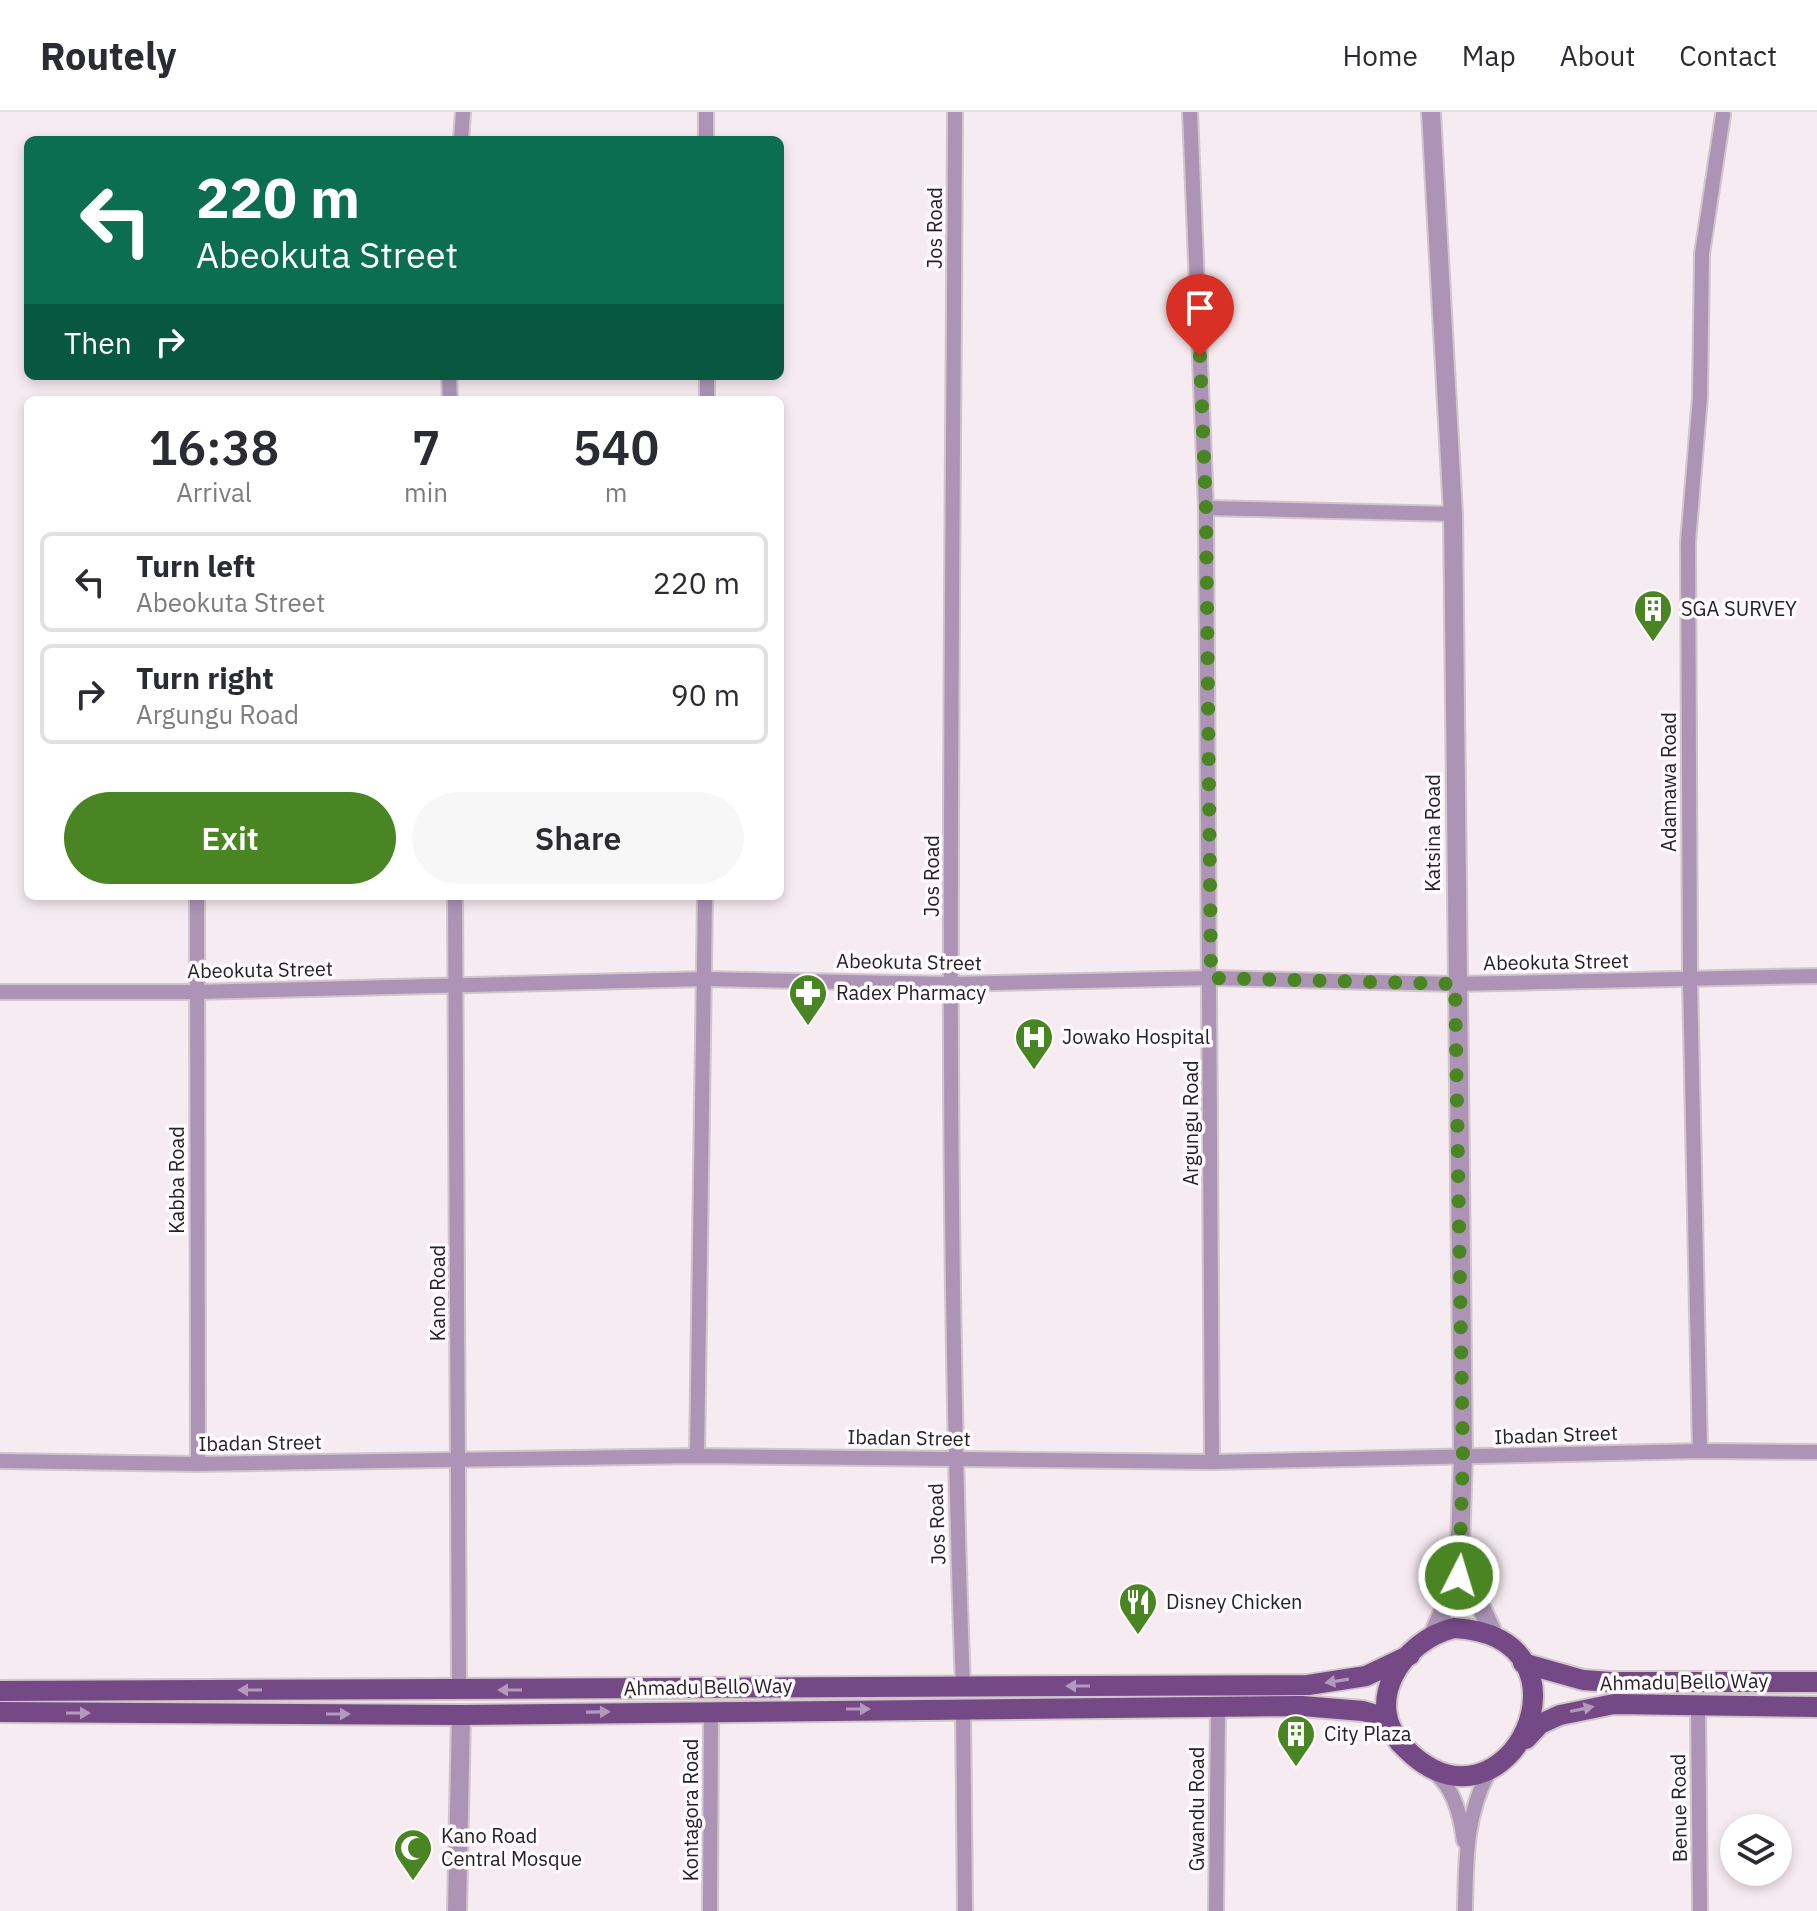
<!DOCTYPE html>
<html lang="en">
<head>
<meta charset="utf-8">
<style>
  body { margin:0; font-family:"IBM Plex Sans",sans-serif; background:#f7f7f7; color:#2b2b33; height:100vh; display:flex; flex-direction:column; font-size:30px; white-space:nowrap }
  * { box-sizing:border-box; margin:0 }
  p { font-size:26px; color:#7c7c81 }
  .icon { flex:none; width:44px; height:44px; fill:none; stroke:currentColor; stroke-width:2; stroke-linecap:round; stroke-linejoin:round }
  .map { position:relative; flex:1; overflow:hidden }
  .drawer { position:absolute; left:24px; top:284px; width:760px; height:504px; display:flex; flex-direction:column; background:#fff; border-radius:12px; box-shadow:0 4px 12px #0003 }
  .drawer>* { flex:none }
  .guide { position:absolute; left:24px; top:24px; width:760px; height:244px; border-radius:12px; box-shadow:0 4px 12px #0003; background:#0b6e4f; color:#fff; overflow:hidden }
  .buttons { position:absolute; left:1720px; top:1702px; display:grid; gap:16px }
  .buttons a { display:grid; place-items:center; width:72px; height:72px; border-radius:50%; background:#fff; box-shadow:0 4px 12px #0003; font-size:40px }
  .pin { position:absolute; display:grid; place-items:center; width:68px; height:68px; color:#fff; margin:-82px -34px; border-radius:50% 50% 50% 0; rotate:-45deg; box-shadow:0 0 8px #0007 }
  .pin .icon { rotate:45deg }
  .me { position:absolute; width:88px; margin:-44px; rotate:5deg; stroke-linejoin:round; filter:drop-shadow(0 0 6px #0008) }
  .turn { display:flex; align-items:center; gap:28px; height:168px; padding:0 40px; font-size:36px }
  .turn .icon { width:104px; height:104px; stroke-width:2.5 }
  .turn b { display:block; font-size:56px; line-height:68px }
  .then { display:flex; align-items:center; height:76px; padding:0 40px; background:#0003; gap:16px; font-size:30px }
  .eta { display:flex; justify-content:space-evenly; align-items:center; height:136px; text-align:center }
  .eta b { font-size:48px; font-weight:600; line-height:56px }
  .action { display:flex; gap:16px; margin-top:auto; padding:16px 40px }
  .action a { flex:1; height:92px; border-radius:48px; background:#498522; color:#fff; font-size:32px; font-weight:600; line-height:92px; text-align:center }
  .action a+a { background:#f7f7f7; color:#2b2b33 }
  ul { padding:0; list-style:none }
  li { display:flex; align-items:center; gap:24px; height:100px; margin:0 16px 12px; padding:0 24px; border:4px solid #e1e1e2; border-radius:12px }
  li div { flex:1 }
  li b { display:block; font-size:30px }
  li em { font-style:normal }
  header { display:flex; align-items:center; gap:48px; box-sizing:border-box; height:112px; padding:0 40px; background:#fff; border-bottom:2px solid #e1e1e2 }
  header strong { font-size:38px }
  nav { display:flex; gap:44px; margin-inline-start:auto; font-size:28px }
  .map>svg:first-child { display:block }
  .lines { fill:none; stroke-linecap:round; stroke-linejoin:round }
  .minor-casing { stroke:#d1c7cb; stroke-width:18 }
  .tertiary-casing { stroke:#d1c7cb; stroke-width:22 }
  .primary-casing { stroke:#d1c7cb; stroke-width:24 }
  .minor { stroke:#ad94b7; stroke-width:14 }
  .tertiary { stroke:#ad94b7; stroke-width:18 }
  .primary { stroke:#754985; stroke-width:20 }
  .oneway { fill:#b399bb }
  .route { stroke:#498522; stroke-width:14; stroke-dasharray:0 25.2 }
  .labels { text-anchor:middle; stroke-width:7; stroke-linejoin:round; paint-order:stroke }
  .street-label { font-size:20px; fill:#262224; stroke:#fffafd }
  .poi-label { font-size:20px; fill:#262224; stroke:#fffafd; text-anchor:start }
</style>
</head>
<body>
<header>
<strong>Routely</strong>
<nav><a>Home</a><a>Map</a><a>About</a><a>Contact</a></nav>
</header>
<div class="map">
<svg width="1817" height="1799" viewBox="0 0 1817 1799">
  <rect width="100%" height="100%" fill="#f6ebf0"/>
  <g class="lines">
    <g class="minor-casing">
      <g id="minor">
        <path d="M706,0V28"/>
        <path d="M955,0C953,525 943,1050 963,1575"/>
        <path d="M1190,0L1206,396L1212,1350"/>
        <path d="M461,28L463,0"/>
        <path d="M449,264L450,288"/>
        <path d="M707,288V264"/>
        <path d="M1206,396L1453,402"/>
        <path d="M197,784L198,1352"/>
        <path d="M455,784L459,1578"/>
        <path d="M0,880H196L705,867L952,872L1211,866L1455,872L1817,864"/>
        <path d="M1700,1339L1690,868L1688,430L1700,285L1702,142L1723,3"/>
        <path d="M697,1344L705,784"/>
        <path d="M0,1349L198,1352L697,1344L1212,1350L1700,1339L1817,1340"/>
        <path d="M1698,1593L1700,1799"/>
        <path d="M963,1596L965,1799"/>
        <path d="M1432,1659C1453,1673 1461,1705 1464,1729"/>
        <path d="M710,1799L711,1598"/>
        <path d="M1216,1799L1218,1594"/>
        <path d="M1465,1799C1466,1748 1465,1701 1491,1656"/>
      </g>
    </g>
    <g class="tertiary-casing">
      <g id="tertiary">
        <path d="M1431,0L1453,402L1463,1346L1459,1464L1434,1520"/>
        <path d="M1464,1448L1467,1465L1494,1523"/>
        <path d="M457,1799L461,1603"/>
      </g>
    </g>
    <g class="primary-casing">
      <g id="primary">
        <path d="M1454,1516C1608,1524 1507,1740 1405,1636C1360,1591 1403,1528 1454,1516Z"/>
        <path d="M1523,1551L1583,1568L1611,1570H1817"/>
        <path d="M0,1579L1308,1573L1366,1564L1410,1543"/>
        <path d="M0,1600L461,1603L1302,1594L1363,1599L1384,1605L1400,1631"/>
        <path d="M1526,1627L1540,1612L1560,1603L1614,1592L1817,1595"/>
      </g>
    </g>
    <use href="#minor" class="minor"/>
    <use href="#tertiary" class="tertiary"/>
    <use href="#primary" class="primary"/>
  </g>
  <defs><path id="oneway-solid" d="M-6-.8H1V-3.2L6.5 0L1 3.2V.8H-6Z" transform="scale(2)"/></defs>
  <g class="oneway">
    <use href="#oneway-solid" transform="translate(1337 1569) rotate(171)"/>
    <use href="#oneway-solid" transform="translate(1078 1574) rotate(180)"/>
    <use href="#oneway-solid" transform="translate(250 1578) rotate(180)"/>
    <use href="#oneway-solid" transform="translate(510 1578) rotate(180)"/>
    <use href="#oneway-solid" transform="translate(858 1597)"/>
    <use href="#oneway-solid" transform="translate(1582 1597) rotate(-12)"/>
    <use href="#oneway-solid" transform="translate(598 1600) rotate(-1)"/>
    <use href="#oneway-solid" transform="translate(78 1601)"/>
    <use href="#oneway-solid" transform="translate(338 1602)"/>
  </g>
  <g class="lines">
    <path class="route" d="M1200,244L1206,396L1211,866L1455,872L1463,1346L1459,1464"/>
  </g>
  <defs>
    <g id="building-pin" transform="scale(2)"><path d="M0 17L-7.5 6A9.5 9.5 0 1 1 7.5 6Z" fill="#498522" stroke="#fffafd"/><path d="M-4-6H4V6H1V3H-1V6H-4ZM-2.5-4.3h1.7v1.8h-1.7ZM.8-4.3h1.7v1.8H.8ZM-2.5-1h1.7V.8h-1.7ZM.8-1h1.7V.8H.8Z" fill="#fff"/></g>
    <g id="pharmacy-pin" transform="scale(2)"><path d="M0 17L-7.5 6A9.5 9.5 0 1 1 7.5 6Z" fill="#498522" stroke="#fffafd"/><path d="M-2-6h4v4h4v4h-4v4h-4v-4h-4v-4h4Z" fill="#fff"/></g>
    <g id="hospital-pin" transform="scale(2)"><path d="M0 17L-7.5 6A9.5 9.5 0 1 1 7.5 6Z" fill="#498522" stroke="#fffafd"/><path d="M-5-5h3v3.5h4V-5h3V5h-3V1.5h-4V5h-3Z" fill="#fff"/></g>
    <g id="restaurant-pin" transform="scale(2)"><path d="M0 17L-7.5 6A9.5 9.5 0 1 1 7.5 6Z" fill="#498522" stroke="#fffafd"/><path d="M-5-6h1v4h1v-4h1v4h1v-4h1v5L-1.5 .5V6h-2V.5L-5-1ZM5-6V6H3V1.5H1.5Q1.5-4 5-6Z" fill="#fff"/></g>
    <g id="mosque-pin" transform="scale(2)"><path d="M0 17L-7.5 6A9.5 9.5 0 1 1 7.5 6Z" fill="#498522" stroke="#fffafd"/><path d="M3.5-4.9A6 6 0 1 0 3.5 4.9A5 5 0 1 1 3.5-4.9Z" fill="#fff"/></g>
  </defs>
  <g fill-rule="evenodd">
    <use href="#building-pin" x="1653" y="497"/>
    <use href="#pharmacy-pin" x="808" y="881"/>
    <use href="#hospital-pin" x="1034" y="925"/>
    <use href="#restaurant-pin" x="1138" y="1490"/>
    <use href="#building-pin" x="1296" y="1622"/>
    <use href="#mosque-pin" x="413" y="1736"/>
  </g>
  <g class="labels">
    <g class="street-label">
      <text transform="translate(935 116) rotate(-90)" y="7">Jos Road</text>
      <text transform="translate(1669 670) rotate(-90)" y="7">Adamawa Road</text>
      <text transform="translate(1433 721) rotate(-90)" y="7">Katsina Road</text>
      <text transform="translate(932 764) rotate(-90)" y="7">Jos Road</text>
      <text transform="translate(909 850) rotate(1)" y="7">Abeokuta Street</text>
      <text transform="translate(1556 850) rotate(-1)" y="7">Abeokuta Street</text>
      <text transform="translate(260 858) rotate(-1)" y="7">Abeokuta Street</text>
      <text transform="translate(1191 1011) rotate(-90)" y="7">Argungu Road</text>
      <text transform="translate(177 1068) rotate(-90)" y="7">Kabba Road</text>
      <text transform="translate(438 1181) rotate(-90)" y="7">Kano Road</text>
      <text transform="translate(1556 1323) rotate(-2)" y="7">Ibadan Street</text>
      <text transform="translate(909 1326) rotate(1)" y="7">Ibadan Street</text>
      <text transform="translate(260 1331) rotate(-1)" y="7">Ibadan Street</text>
      <text transform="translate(937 1412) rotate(-92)" y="7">Jos Road</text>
      <text transform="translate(1684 1570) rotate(-1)" y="7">Ahmadu Bello Way</text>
      <text transform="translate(708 1575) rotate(-1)" y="7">Ahmadu Bello Way</text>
      <text transform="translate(1679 1696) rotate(-91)" y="7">Benue Road</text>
      <text transform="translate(1197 1697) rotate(-90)" y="7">Gwandu Road</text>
      <text transform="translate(691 1698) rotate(-90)" y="7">Kontagora Road</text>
    </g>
    <g class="poi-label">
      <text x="1681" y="504">SGA SURVEY</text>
      <text x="836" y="888">Radex Pharmacy</text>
      <text x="1062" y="932">Jowako Hospital</text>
      <text x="1166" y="1497">Disney Chicken</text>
      <text x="1324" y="1629">City Plaza</text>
      <text x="441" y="1731">Kano Road<tspan x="441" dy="23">Central Mosque</tspan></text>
    </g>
  </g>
</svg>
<div class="buttons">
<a><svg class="icon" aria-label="layers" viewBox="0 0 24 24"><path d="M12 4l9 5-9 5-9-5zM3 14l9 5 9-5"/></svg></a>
</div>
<div class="pin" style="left:1200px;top:244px;background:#d93025"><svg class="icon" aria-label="arrive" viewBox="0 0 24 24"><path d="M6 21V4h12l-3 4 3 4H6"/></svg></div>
<svg class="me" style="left:1459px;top:1464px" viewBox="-20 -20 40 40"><circle r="17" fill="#498522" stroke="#fff" stroke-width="3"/><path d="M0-11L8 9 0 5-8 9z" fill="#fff"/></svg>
<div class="guide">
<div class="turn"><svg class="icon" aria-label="left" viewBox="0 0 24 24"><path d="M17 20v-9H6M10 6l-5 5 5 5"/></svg><div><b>220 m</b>Abeokuta Street</div></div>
<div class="then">Then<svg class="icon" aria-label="right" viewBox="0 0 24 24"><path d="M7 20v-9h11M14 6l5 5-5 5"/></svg></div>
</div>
<section class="drawer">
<div class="eta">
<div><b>16:38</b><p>Arrival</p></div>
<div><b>7</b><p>min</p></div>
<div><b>540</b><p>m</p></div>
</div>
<ul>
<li><svg class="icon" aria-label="left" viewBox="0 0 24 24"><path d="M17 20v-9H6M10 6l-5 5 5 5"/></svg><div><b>Turn left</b><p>Abeokuta Street</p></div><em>220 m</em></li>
<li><svg class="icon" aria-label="right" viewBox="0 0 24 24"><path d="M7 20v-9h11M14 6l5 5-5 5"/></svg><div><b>Turn right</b><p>Argungu Road</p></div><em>90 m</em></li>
</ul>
<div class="action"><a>Exit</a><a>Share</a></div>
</section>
</div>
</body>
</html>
